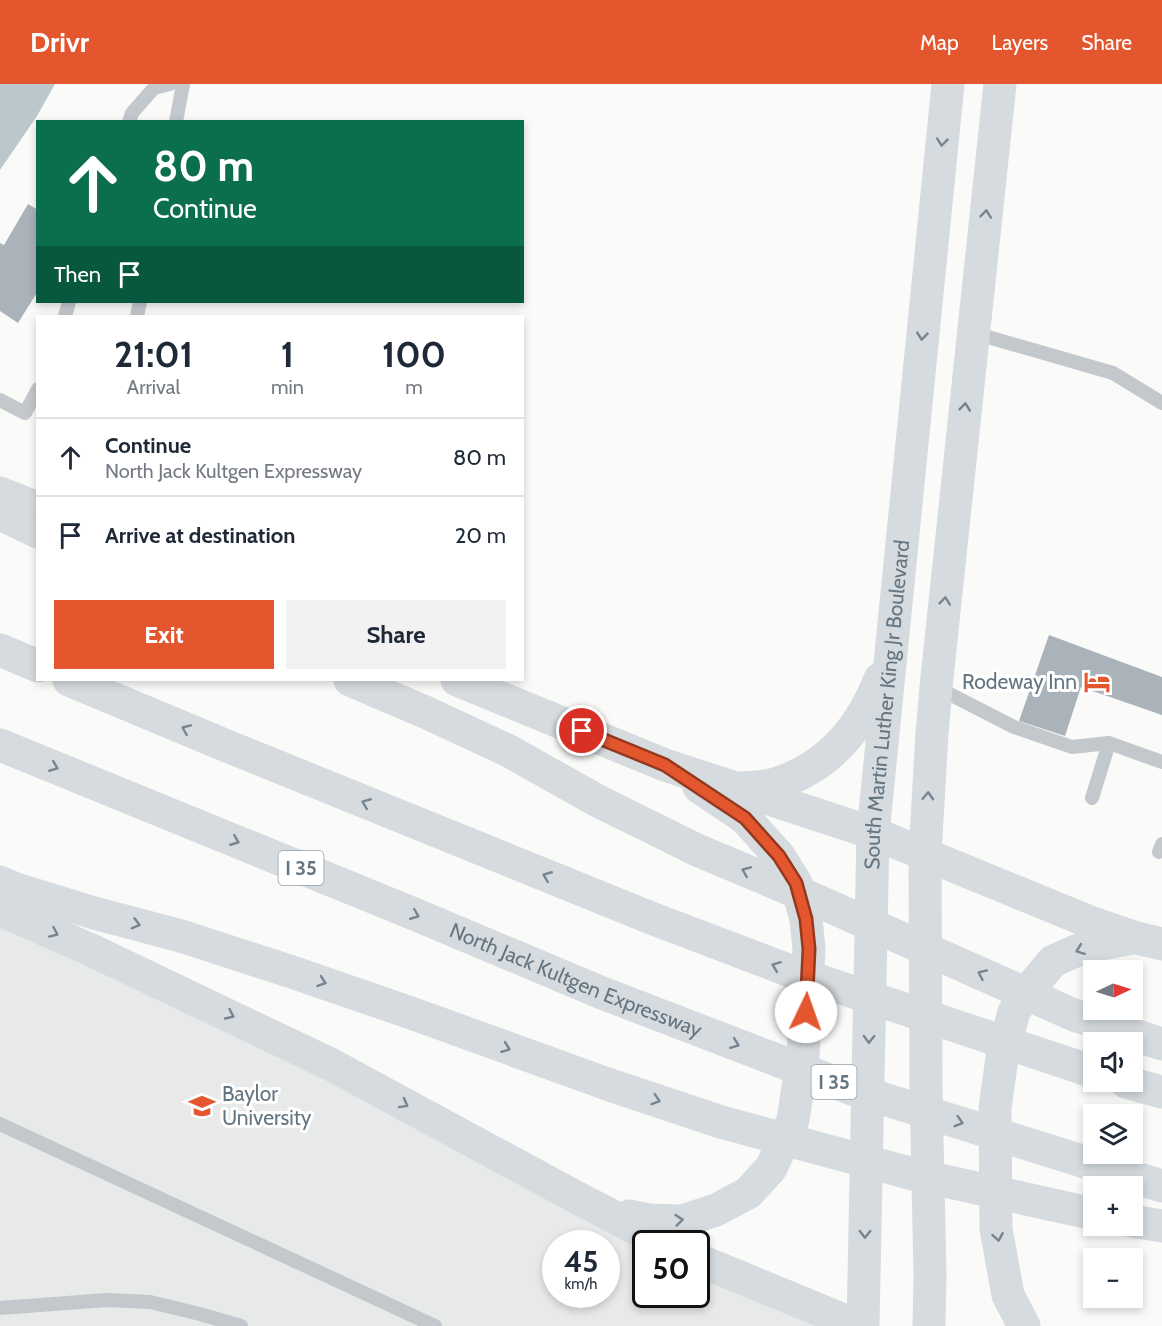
<!DOCTYPE html>
<html lang="en">
<head>
<meta charset="utf-8">
<style>
  body { margin:0; font-family:Cabin,sans-serif; background:#f2f2f3; color:#1f2937; height:100vh; display:flex; flex-direction:column; font-size:22px; white-space:nowrap }
  * { box-sizing:border-box; margin:0 }
  p { font-size:20px; color:#747a83 }
  .icon { flex:none; width:33px; height:33px; fill:none; stroke:currentColor; stroke-width:2; stroke-linecap:round; stroke-linejoin:round }
  .map { position:relative; flex:1; overflow:hidden }
  .side { position:absolute; left:36px; top:231px; width:488px; height:366px; display:flex; flex-direction:column; background:#fff; border-radius:0px; box-shadow:0 3px 9px #0003 }
  .side>* { flex:none }
  .guide { position:absolute; left:36px; top:36px; width:488px; height:183px; border-radius:0px; box-shadow:0 3px 9px #0003; background:#0b6e4f; color:#fff; overflow:hidden }
  .needle { width:39px; rotate:86deg }
  .fabs { position:absolute; left:1083px; top:876px; display:grid; gap:12px }
  .fabs a { display:grid; place-items:center; width:60px; height:60px; border-radius:0px; background:#fff; box-shadow:0 3px 9px #0003; font-size:30px }
  .speed { position:absolute; left:542px; top:1146px; display:flex; gap:12px; font-size:30px; font-weight:700; text-align:center }
  .speed>* { display:grid; place-content:center; width:78px; height:78px; border-radius:50%; background:#fff; box-shadow:0 3px 9px #0003; line-height:1 }
  .speed small { font-size:15px; font-weight:400 }
  .speed .limit { border:3px solid #111; border-radius:9px; background:#fff; color:#111 }
  .pin { position:absolute; display:grid; place-items:center; width:51px; height:51px; color:#fff; margin:-26px; border:3px solid #fff; border-radius:50%; box-shadow:0 2px 6px #0007 }
  .me { position:absolute; width:66px; margin:-33px; rotate:3deg; stroke-linejoin:round; filter:drop-shadow(0 0 4px #0008) }
  .turn { display:flex; align-items:center; gap:21px; height:126px; padding:0 18px; font-size:27px }
  .turn .icon { width:78px; height:78px; stroke-width:2.5 }
  .turn b { display:block; font-size:42px; line-height:51px }
  .then { display:flex; align-items:center; height:57px; padding:0 18px; background:#0003; gap:12px; font-size:22px }
  .eta { display:flex; justify-content:space-evenly; align-items:center; height:102px; text-align:center }
  .eta b { font-size:36px; font-weight:800; line-height:42px }
  .primary-button { display:flex; gap:12px; margin-top:auto; padding:12px 18px }
  .primary-button a { flex:1; height:69px; border-radius:0px; background:#e4572e; color:#fff; font-size:24px; font-weight:800; line-height:69px; text-align:center }
  .primary-button a+a { background:#f2f2f3; color:#1f2937 }
  ul { padding:0; list-style:none }
  li { display:flex; align-items:center; gap:18px; height:78px; padding:0 18px; border-top:2px solid #e0e1e3 }
  li div { flex:1 }
  li b { display:block; font-size:22px }
  li em { font-style:normal }
  header { display:flex; align-items:center; gap:36px; box-sizing:border-box; height:84px; padding:0 30px; background:#e4572e; color:#fff }
  header strong { font-size:28px }
  nav { display:flex; gap:33px; margin-inline-start:auto; font-size:21px }
  .map>svg:first-child { display:block }
  .built { fill:#e8e9e9; fill-rule:evenodd }
  .water { fill:#bbc7cb }
  .building { fill:#aab3b9 }
  .lines { fill:none; stroke-linecap:round; stroke-linejoin:round }
  .service { stroke:#c3c8cc; stroke-width:14 }
  .secondary { stroke:#d6dbdf; stroke-width:33 }
  .motorway { stroke:#d6dbdf; stroke-width:33 }
  .oneway { stroke:#768591 }
  .route-casing { stroke:#94391e; stroke-width:15 }
  .route { stroke:#e4572e; stroke-width:10 }
  .labels { text-anchor:middle; stroke-width:6; stroke-linejoin:round; paint-order:stroke }
  .shield { fill:#fff; stroke:#939fa8; stroke-width:1.5 }
  .shield-label { font-size:20px; font-weight:bold; fill:#657683 }
  .poi-label { font-size:21px; fill:#657683; stroke:#fff; text-anchor:end }
  .street-label { font-size:21px; fill:#657683; stroke:#fff }
</style>
</head>
<body>
<header>
<strong>Drivr</strong>
<nav><a>Map</a><a>Layers</a><a>Share</a></nav>
</header>
<div class="map">
<svg width="1162" height="1242" viewBox="0 0 1162 1242">
  <rect width="100%" height="100%" fill="#fafaf8"/>
  <path class="built" d="M0,828L645,1160V1210H696V1170L858,1242H0ZM555,1160H606V1210H555Z"/>
  <path class="water" d="M0,0H55L37,32L0,86Z"/>
  <g class="building">
    <path d="M28,120L38,126V207L18,239L0,227V159L4,161Z"/>
    <path d="M1049,551L1162,593V631L1081,603L1065,652L1019,637Z"/>
  </g>
  <g class="lines">
    <g class="service">
      <path d="M129,38L132,29L154,4L170,0"/>
      <path d="M176,38L183,0"/>
      <path d="M65,232L69,218"/>
      <path d="M137,232L140,218"/>
      <path d="M974,249L1113,289L1162,319"/>
      <path d="M0,316L25,329L38,305"/>
      <path d="M936,603L1014,643L1072,663L1109,659"/>
      <path d="M1092,714L1109,659L1162,678"/>
      <path d="M1159,768L1162,760"/>
      <path d="M0,1040L435,1242"/>
      <path d="M0,1224L107,1216L150,1218L200,1230L241,1242"/>
    </g>
    <g class="secondary">
      <path d="M0,409L38,424"/>
      <path d="M457,596L665,681L873,749L1090,838L1137,854L1162,860"/>
      <path d="M741,704C753,703 767,703 778,699C830,682 861,644 880,595"/>
      <path d="M0,826L89,865L332,981L572,1111L666,1160"/>
      <path d="M629,1132L648,1136L682,1137L716,1126L748,1109L771,1084L793,1036L803,971L809,865L806,835L796,799L779,772L745,734L699,703"/>
      <path d="M696,1175L858,1242"/>
      <path id="s1" d="M863,1242L873,749L948,0"/>
      <path d="M929,1242L930,1192L926,1004L925,770L932,650L936,603L1000,0"/>
      <path d="M1024,1242L1008,1211L996,1145L995,1024L1003,967L1014,928L1023,913L1053,877L1085,863L1132,854"/>
    </g>
    <g class="motorway">
      <path d="M0,430L38,448"/>
      <path d="M0,566L38,582"/>
      <path d="M69,596L222,660L651,834L793,888L1094,988"/>
      <path d="M350,596L425,628L507,666L598,717L697,766L811,814L1074,931L1162,960"/>
      <path id="s2" d="M0,661L419,832L602,909L855,1006L1162,1102"/>
      <path d="M0,798L16,805L94,829L181,852L292,888L411,929L610,1001L721,1038L913,1090L1094,1130"/>
      <path d="M1126,998L1162,1008"/>
      <path d="M1132,1137L1162,1142"/>
    </g>
  </g>
  <defs><path id="oneway-chevron" d="M-2-3.5L2.5 0L-2 3.5" fill="none" stroke-width="1.6" stroke-linecap="round" stroke-linejoin="round" transform="scale(1.5)"/></defs>
  <g class="oneway">
    <use href="#oneway-chevron" transform="translate(942 58) rotate(96)"/>
    <use href="#oneway-chevron" transform="translate(986 130) rotate(-84)"/>
    <use href="#oneway-chevron" transform="translate(922 252) rotate(96)"/>
    <use href="#oneway-chevron" transform="translate(965 323) rotate(-84)"/>
    <use href="#oneway-chevron" transform="translate(945 517) rotate(-84)"/>
    <use href="#oneway-chevron" transform="translate(186 645) rotate(-157)"/>
    <use href="#oneway-chevron" transform="translate(54 683) rotate(22)"/>
    <use href="#oneway-chevron" transform="translate(928 712) rotate(-87)"/>
    <use href="#oneway-chevron" transform="translate(366 719) rotate(-158)"/>
    <use href="#oneway-chevron" transform="translate(235 757) rotate(22)"/>
    <use href="#oneway-chevron" transform="translate(746 787) rotate(-157)"/>
    <use href="#oneway-chevron" transform="translate(547 792) rotate(-158)"/>
    <use href="#oneway-chevron" transform="translate(415 831) rotate(22)"/>
    <use href="#oneway-chevron" transform="translate(136 840) rotate(15)"/>
    <use href="#oneway-chevron" transform="translate(54 849) rotate(24)"/>
    <use href="#oneway-chevron" transform="translate(1080 866) rotate(159)"/>
    <use href="#oneway-chevron" transform="translate(776 882) rotate(-159)"/>
    <use href="#oneway-chevron" transform="translate(982 890) rotate(-156)"/>
    <use href="#oneway-chevron" transform="translate(322 898) rotate(19)"/>
    <use href="#oneway-chevron" transform="translate(230 931) rotate(25)"/>
    <use href="#oneway-chevron" transform="translate(869 955) rotate(91)"/>
    <use href="#oneway-chevron" transform="translate(735 960) rotate(21)"/>
    <use href="#oneway-chevron" transform="translate(506 964) rotate(20)"/>
    <use href="#oneway-chevron" transform="translate(656 1016) rotate(18)"/>
    <use href="#oneway-chevron" transform="translate(404 1020) rotate(29)"/>
    <use href="#oneway-chevron" transform="translate(959 1038) rotate(17)"/>
    <use href="#oneway-chevron" transform="translate(679 1136) rotate(-6)"/>
    <use href="#oneway-chevron" transform="translate(865 1150) rotate(91)"/>
    <use href="#oneway-chevron" transform="translate(998 1153) rotate(80)"/>
  </g>
  <g class="lines">
    <g class="route-casing">
      <path id="route" d="M582,647L665,681L745,734L779,772L796,799L806,835L809,865L806,928"/>
    </g>
    <use href="#route" class="route"/>
  </g>
  <defs>
    <g id="hotel-bare" transform="scale(2.07)"><path d="M-6-4.5h1.5V1H6V5H4.5V3h-9V5H-6ZM-4 0a1.8 1.8 0 1 1 3.6 0ZM.5 0V-2.5h3Q6-2.5 6 0Z" fill="#e4572e" stroke="#fff" stroke-width="2.5" paint-order="stroke"/></g>
    <g id="university-bare" transform="scale(2.07)"><path d="M0-5L7-2L0 1L-7-2ZM-4 1L0 2.5L4 1V4Q0 6-4 4Z" fill="#e4572e" stroke="#fff" stroke-width="2.5" paint-order="stroke"/></g>
  </defs>
  <g fill-rule="evenodd">
    <use href="#hotel-bare" x="1097" y="598"/>
    <use href="#university-bare" x="202" y="1022"/>
  </g>
  <g class="labels">
    <g class="shield">
      <rect x="278.5" y="767" width="45" height="34" rx="4.5"/>
      <rect x="811.5" y="981" width="45" height="34" rx="4.5"/>
    </g>
    <g class="shield-label">
      <text x="301" y="791">I 35</text>
      <text x="834" y="1005">I 35</text>
    </g>
    <g class="poi-label">
      <text x="1077" y="605">Rodeway Inn</text>
      <text x="222" y="1017" text-anchor="start">Baylor<tspan x="222" dy="24">University</tspan></text>
    </g>
    <g class="street-label">
      <text dy="7" stroke="none"><textPath href="#s1" startOffset="622">South Martin Luther King Jr Boulevard</textPath></text>
      <text dy="7" stroke="none"><textPath href="#s2" startOffset="622">North Jack Kultgen Expressway</textPath></text>
    </g>
  </g>
</svg>
<div class="fabs">
<a><svg class="needle" viewBox="-14 -14 28 28"><path d="M0-13l5 13h-10z" fill="#e53935"/><path d="M0 13l5-13h-10z" fill="#747a83"/></svg></a>
<a><svg class="icon" aria-label="sound" viewBox="0 0 24 24"><path d="M4 9h4l5-4v14l-5-4H4zM17 9q2 3 0 6"/></svg></a>
<a><svg class="icon" aria-label="layers" viewBox="0 0 24 24"><path d="M12 4l9 5-9 5-9-5zM3 14l9 5 9-5"/></svg></a>
<a>+</a>
<a>−</a>
</div>
<div class="speed"><div>45<small>km/h</small></div><div class="limit">50</div></div>
<div class="pin" style="left:582px;top:647px;background:#d93025"><svg class="icon" aria-label="arrive" viewBox="0 0 24 24"><path d="M6 21V4h12l-3 4 3 4H6"/></svg></div>
<svg class="me" style="left:806px;top:928px" viewBox="-20 -20 40 40"><circle r="19" fill="#fff"/><path d="M0-13L10 11 0 6-10 11z" fill="#e4572e"/></svg>
<div class="guide">
<div class="turn"><svg class="icon" aria-label="ahead" viewBox="0 0 24 24"><path d="M12 20V5M6 11l6-6 6 6"/></svg><div><b>80 m</b>Continue</div></div>
<div class="then">Then<svg class="icon" aria-label="arrive" viewBox="0 0 24 24"><path d="M6 21V4h12l-3 4 3 4H6"/></svg></div>
</div>
<section class="side">
<div class="eta">
<div><b>21:01</b><p>Arrival</p></div>
<div><b>1</b><p>min</p></div>
<div><b>100</b><p>m</p></div>
</div>
<ul>
<li><svg class="icon" aria-label="ahead" viewBox="0 0 24 24"><path d="M12 20V5M6 11l6-6 6 6"/></svg><div><b>Continue</b><p>North Jack Kultgen Expressway</p></div><em>80 m</em></li>
<li><svg class="icon" aria-label="arrive" viewBox="0 0 24 24"><path d="M6 21V4h12l-3 4 3 4H6"/></svg><div><b>Arrive at destination</b></div><em>20 m</em></li>
</ul>
<div class="primary-button"><a>Exit</a><a>Share</a></div>
</section>
</div>
</body>
</html>
